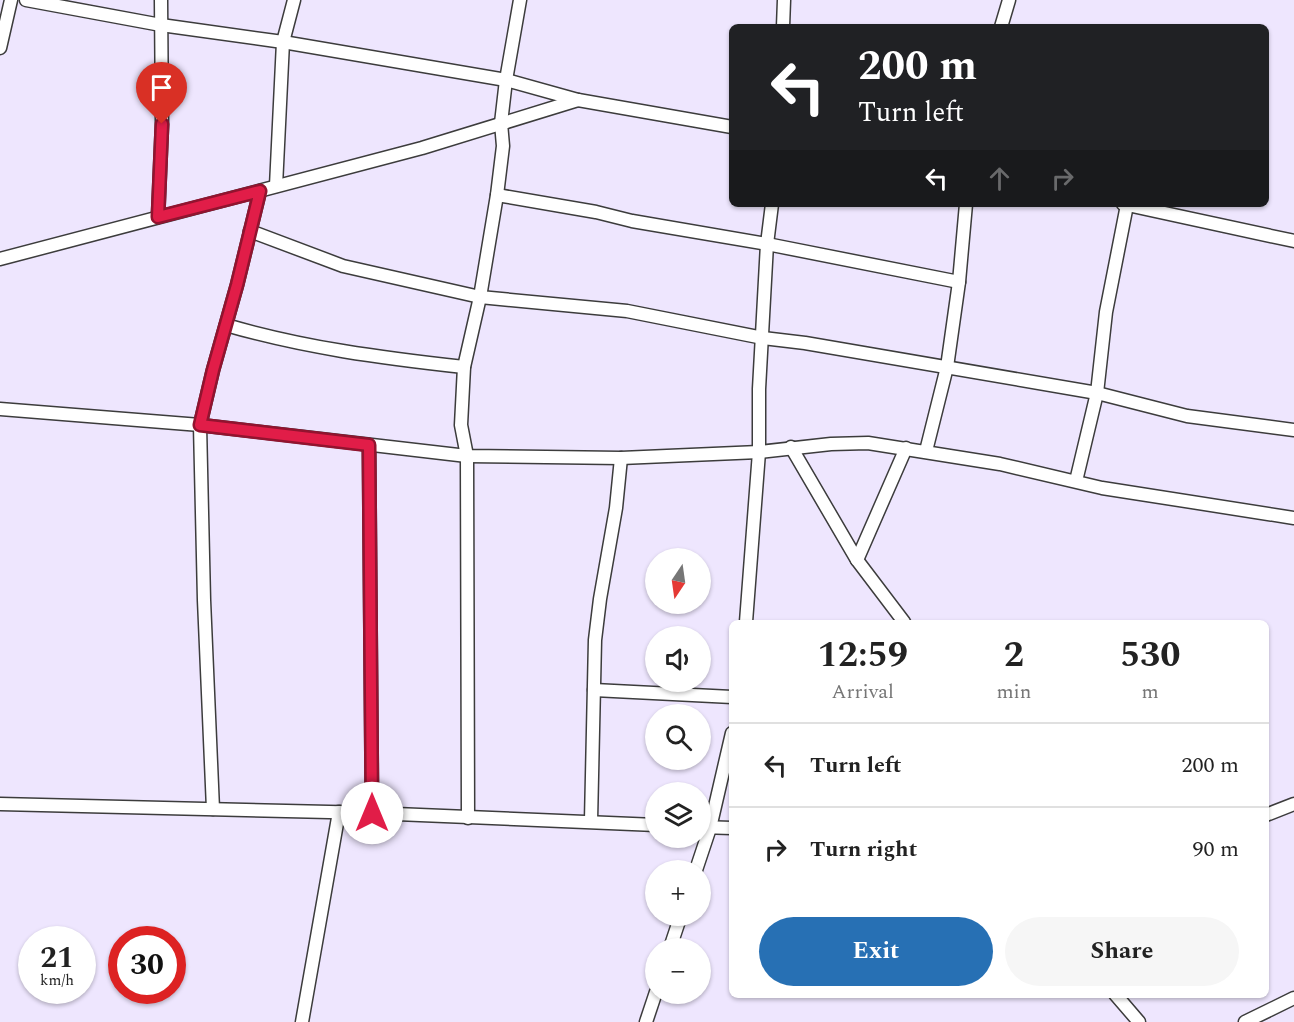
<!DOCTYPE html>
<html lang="en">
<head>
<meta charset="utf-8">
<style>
  body { margin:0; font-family:Spectral,serif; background:#f6f6f6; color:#222; height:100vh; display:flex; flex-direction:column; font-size:22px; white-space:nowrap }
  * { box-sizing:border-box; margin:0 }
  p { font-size:20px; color:#767676 }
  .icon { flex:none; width:33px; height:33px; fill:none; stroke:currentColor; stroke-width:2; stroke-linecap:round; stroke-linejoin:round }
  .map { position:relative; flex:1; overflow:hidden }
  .drawer { position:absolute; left:729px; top:620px; width:540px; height:378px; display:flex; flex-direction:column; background:#fff; border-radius:9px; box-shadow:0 2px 4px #0004 }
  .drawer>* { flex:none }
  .top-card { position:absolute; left:729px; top:24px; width:540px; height:183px; border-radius:9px; box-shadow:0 2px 4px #0004; background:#202124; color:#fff; overflow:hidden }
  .needle { width:39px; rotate:193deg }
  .tools { position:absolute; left:645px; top:548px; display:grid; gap:12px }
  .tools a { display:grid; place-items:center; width:66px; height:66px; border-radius:50%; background:#fff; box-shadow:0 2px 4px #0004; font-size:30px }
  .speed { position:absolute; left:18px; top:926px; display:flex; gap:12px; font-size:30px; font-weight:700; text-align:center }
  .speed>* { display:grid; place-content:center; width:78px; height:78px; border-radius:50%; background:#fff; box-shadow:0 2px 4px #0004; line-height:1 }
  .speed small { font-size:15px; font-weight:400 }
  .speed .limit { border:9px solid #d22; background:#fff; color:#111 }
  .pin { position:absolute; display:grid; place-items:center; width:51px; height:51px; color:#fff; margin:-62px -26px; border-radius:50% 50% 50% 0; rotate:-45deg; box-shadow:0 0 6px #0007 }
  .pin .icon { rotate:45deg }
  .me { position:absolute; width:66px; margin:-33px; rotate:0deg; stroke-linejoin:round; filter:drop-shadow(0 0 4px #0008) }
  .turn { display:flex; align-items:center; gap:21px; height:126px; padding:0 30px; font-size:27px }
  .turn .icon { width:78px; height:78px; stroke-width:2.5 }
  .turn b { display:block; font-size:42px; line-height:51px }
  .lanes { display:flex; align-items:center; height:57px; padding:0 30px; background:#0003; justify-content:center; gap:30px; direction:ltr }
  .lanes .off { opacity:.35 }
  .eta { display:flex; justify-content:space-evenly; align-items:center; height:102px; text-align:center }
  .eta b { font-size:36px; font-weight:700; line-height:42px }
  .primary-button { display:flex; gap:12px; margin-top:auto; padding:12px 30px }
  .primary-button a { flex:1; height:69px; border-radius:36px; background:#2770b4; color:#fff; font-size:24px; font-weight:700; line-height:69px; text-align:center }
  .primary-button a+a { background:#f6f6f6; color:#222 }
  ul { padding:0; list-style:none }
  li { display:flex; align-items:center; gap:18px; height:84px; padding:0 30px; border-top:2px solid #e0e0e0 }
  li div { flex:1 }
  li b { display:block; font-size:22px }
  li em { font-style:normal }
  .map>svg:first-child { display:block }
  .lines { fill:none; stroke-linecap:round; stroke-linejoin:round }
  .minor-casing { stroke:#3c3c3c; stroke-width:15 }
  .minor { stroke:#fff; stroke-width:12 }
  .route-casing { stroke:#92132f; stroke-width:15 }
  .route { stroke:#e11d48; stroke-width:10 }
</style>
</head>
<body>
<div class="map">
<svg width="1294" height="1022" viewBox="0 0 1294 1022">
  <rect width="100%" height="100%" fill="#eee6fe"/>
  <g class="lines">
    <g class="minor-casing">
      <g id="minor">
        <path d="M26,0L161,25L283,42L506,80L578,100L732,127"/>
        <path d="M783,27L784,0"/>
        <path d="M1001,27L1009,0"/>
        <path d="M0,48L11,0"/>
        <path d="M276,186L283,42L294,0"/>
        <path d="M497,195L596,212L632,221L767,244L959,282"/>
        <path d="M1123,204L1294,241"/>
        <path d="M158,217L162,124L161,0"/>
        <path d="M250,231L343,266L480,297L627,311L763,338L805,343L1097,393L1187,416L1294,430"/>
        <path d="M0,259L422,148L578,100"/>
        <path d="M226,325C305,348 382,358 464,367"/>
        <path d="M0,409L200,425L467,456L621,458L759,452L831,444L868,443L1000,464L1102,488L1294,518"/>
        <path d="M369,445L372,813"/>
        <path d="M791,447L857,560L904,622"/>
        <path d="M926,451L947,367L959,282L966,204"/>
        <path d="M1076,481L1097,393L1106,312L1127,205"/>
        <path d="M857,560L906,448"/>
        <path d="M746,622L759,452V389L767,244L772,204"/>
        <path d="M594,690L732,697"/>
        <path d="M0,804L372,813L656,825"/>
        <path d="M213,809L204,600L200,425L213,370L237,285L260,191"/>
        <path d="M1266,815L1294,804"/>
        <path d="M468,818L467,456L461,425L464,367L480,297L497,195L503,146L501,123L506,80L520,0"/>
        <path d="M591,821L595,640L600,599L616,508L621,458"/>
        <path d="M700,827L732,828"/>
        <path d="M696,870L710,828L732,733"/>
        <path d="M670,948L681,915"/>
        <path d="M1115,994L1139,1022"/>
        <path d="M302,1022L339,812"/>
        <path d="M646,1022L656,992"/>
        <path d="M1245,1022L1294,998"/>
      </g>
    </g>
    <use href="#minor" class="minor"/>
  </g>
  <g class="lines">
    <g class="route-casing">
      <path id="route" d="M162,124L158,217L260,191L237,285L213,370L200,425L369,445L372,813"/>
    </g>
    <use href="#route" class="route"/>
  </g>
</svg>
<div class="tools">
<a><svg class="needle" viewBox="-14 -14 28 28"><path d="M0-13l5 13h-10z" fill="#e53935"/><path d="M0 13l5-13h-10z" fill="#767676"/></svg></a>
<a><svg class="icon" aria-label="sound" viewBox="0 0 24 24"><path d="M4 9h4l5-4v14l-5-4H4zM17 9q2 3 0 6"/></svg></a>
<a><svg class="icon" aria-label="search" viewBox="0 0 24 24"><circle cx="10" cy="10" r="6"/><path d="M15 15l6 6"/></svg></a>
<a><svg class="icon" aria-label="layers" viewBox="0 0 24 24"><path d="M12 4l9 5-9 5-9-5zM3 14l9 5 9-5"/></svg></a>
<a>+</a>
<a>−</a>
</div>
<div class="speed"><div>21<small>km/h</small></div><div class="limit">30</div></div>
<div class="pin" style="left:162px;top:124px;background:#d93025"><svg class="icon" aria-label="arrive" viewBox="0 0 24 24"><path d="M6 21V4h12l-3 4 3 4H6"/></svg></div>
<svg class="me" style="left:372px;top:813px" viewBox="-20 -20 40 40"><circle r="19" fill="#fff"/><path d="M0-13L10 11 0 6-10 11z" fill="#e11d48"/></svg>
<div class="top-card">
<div class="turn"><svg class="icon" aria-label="left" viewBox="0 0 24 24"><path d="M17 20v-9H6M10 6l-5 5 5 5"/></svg><div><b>200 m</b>Turn left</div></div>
<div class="lanes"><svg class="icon" aria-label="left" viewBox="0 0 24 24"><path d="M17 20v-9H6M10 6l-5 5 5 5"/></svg><svg class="icon off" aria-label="ahead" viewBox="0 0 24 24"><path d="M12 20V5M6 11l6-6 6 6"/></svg><svg class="icon off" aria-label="right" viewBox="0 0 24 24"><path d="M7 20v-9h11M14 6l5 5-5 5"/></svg></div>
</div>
<section class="drawer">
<div class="eta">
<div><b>12:59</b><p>Arrival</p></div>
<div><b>2</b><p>min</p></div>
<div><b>530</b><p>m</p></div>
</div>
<ul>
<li><svg class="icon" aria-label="left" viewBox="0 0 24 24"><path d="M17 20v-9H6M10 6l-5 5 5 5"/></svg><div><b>Turn left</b></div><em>200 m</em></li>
<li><svg class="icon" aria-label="right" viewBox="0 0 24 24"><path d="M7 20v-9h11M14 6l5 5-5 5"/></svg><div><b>Turn right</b></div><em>90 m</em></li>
</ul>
<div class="primary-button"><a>Exit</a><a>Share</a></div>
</section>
</div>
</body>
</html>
